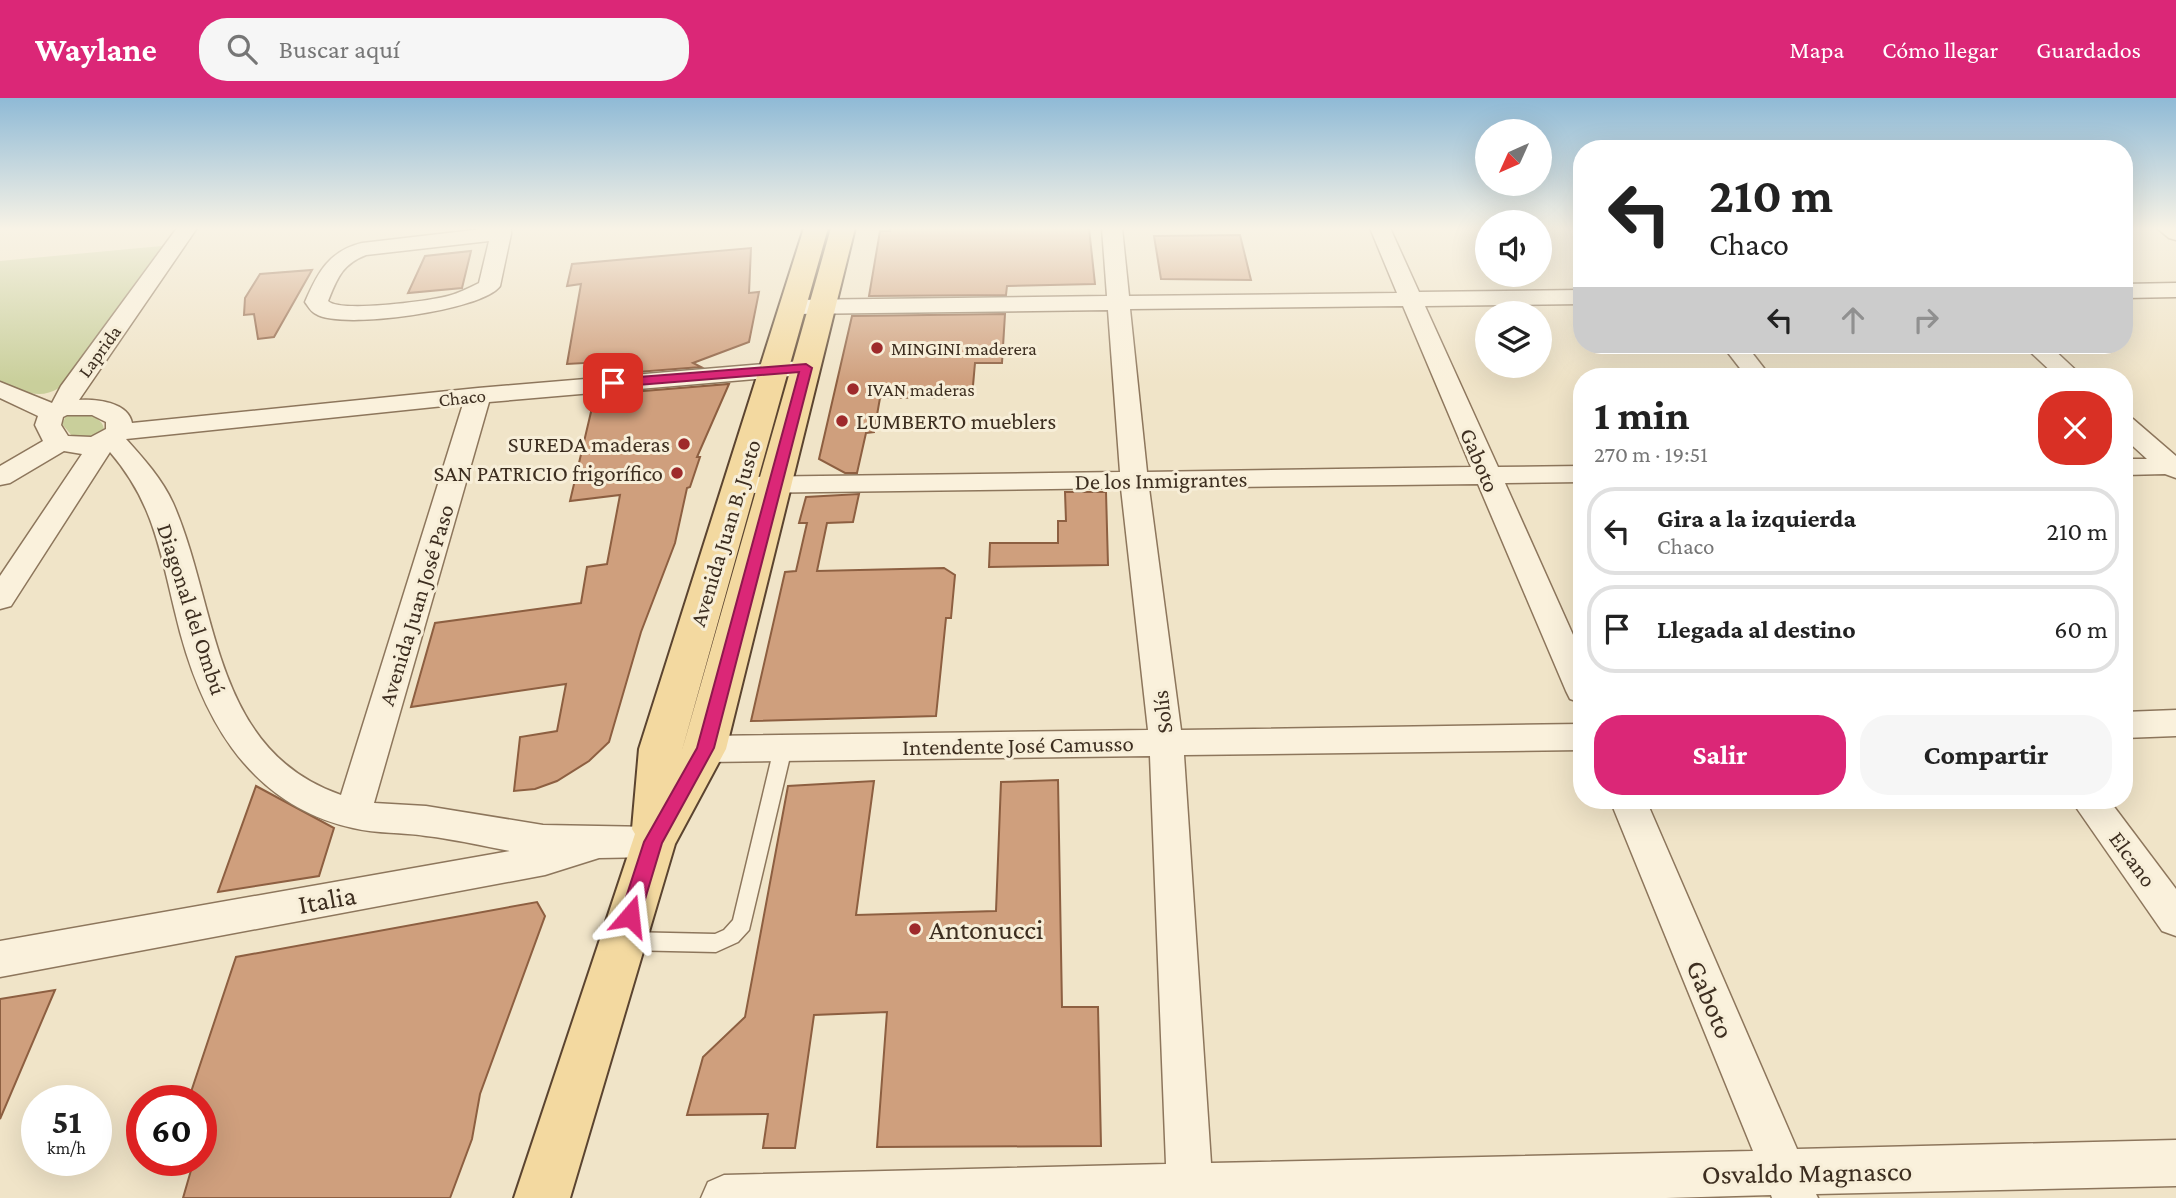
<!DOCTYPE html>
<html lang="es">
<head>
<meta charset="utf-8">
<style>
  body { margin:0; font-family:"Crimson Pro",serif; background:#f6f6f6; color:#222; height:100vh; display:flex; flex-direction:column; font-size:26px; white-space:nowrap }
  * { box-sizing:border-box; margin:0 }
  p { font-size:23px; color:#767676 }
  .icon { flex:none; width:38px; height:38px; fill:none; stroke:currentColor; stroke-width:2; stroke-linecap:round; stroke-linejoin:round }
  .map { position:relative; flex:1; overflow:hidden }
  .panel { position:absolute; left:1573px; top:270px; width:560px; height:441px; display:flex; flex-direction:column; background:#fff; border-radius:28px; box-shadow:0 7px 28px #0002 }
  .panel>* { flex:none }
  .guide { position:absolute; left:1573px; top:42px; width:560px; height:214px; border-radius:28px; box-shadow:0 7px 28px #0002; background:#fff; color:#222; overflow:hidden }
  .needle { width:46px; rotate:225deg }
  .fabs { position:absolute; left:1475px; top:21px; display:grid; gap:14px }
  .fabs a { display:grid; place-items:center; width:77px; height:77px; border-radius:50%; background:#fff; box-shadow:0 7px 28px #0002; font-size:35px }
  .speed { position:absolute; left:21px; top:987px; display:flex; gap:14px; font-size:35px; font-weight:700; text-align:center }
  .speed>* { display:grid; place-content:center; width:91px; height:91px; border-radius:50%; background:#fff; box-shadow:0 7px 28px #0002; line-height:1 }
  .speed small { font-size:18px; font-weight:400 }
  .speed .limit { border:10px solid #d22; background:#fff; color:#111 }
  .pin { position:absolute; display:grid; place-items:center; width:60px; height:60px; color:#fff; margin:-30px; border-radius:14px; box-shadow:0 4px 10px #0006 }
  .me { position:absolute; width:77px; margin:-38px; rotate:17deg; stroke-linejoin:round; filter:drop-shadow(0 0 5px #0008) }
  .turn { display:flex; align-items:center; gap:24px; height:147px; padding:0 21px; font-size:32px }
  .turn .icon { width:91px; height:91px; stroke-width:2.5 }
  .turn b { display:block; font-size:49px; line-height:60px }
  .lanes { display:flex; align-items:center; height:66px; padding:0 21px; background:#0003; justify-content:center; gap:35px; direction:ltr }
  .lanes .off { opacity:.35 }
  .round { display:grid; place-items:center; flex:none; width:74px; height:74px; border-radius:28px; background:#f6f6f6 }
  .head { display:flex; align-items:center; justify-content:space-between; height:119px; padding:0 21px }
  h1 { font-size:42px; font-weight:700; line-height:52px }
  .cta { display:flex; gap:14px; margin-top:auto; padding:14px 21px }
  .cta a { flex:1; height:80px; border-radius:28px; background:#db2777; color:#fff; font-size:28px; font-weight:700; line-height:80px; text-align:center }
  .cta a+a { background:#f6f6f6; color:#222 }
  ul { padding:0; list-style:none }
  li { display:flex; align-items:center; gap:21px; height:88px; margin:0 14px 10px; padding:0 7px; border:4px solid #e0e0e0; border-radius:28px }
  li div { flex:1 }
  li b { display:block; font-size:26px }
  li em { font-style:normal }
  header { display:flex; align-items:center; gap:42px; box-sizing:border-box; height:98px; padding:0 35px; background:#db2777; color:#fff }
  header strong { font-size:33px }
  nav { display:flex; gap:38px; margin-inline-start:auto; font-size:24px }
  .search { width:490px; height:63px; background:#f6f6f6; display:flex; align-items:center; gap:18px; box-sizing:border-box; padding:0 24px; border-radius:28px; color:#767676; font-size:26px }
  .map>svg:first-child { display:block }
  .green { fill:#c9cf9b }
  .building { fill:#cf9f7d; stroke:#8d5f41; stroke-width:2 }
  .lines { fill:none; stroke-linecap:round; stroke-linejoin:round }
  .lane-casing { stroke:#8d765c; stroke-width:3 }
  .street-casing { stroke:#8d765c; stroke-width:3 }
  .primary-casing { stroke:#5b4430; stroke-width:4 }
  .lane { fill:#faf1dc; fill-rule:evenodd }
  .street { fill:#faf1dc; fill-rule:evenodd }
  .primary { fill:#f3d9a0; fill-rule:evenodd }
  .route { fill:#db2777; stroke:#8e194d; stroke-width:2 }
  .poi-dot { fill:#9e2a2b; stroke:#f7eed8; stroke-width:2.5 }
  .labels { text-anchor:middle; stroke-width:6; stroke-linejoin:round; paint-order:stroke }
  .far-poi-label { font-size:19px; fill:#3d2e20; stroke:#f7eed8; text-anchor:start }
  .far-street-label { font-size:19px; fill:#3d2e20; stroke:#f7eed8 }
  .poi-label { font-size:23px; fill:#3d2e20; stroke:#f7eed8; text-anchor:end }
  .street-label { font-size:23px; fill:#3d2e20; stroke:#f7eed8 }
  .near-street-label { font-size:28px; fill:#3d2e20; stroke:#f7eed8 }
  .near-poi-label { font-size:28px; fill:#3d2e20; stroke:#f7eed8; text-anchor:start }
</style>
</head>
<body>
<header>
<strong>Waylane</strong>
<div class="search"><svg class="icon" aria-label="search" viewBox="0 0 24 24"><circle cx="10" cy="10" r="6"/><path d="M15 15l6 6"/></svg>Buscar aquí</div>
<nav><a>Mapa</a><a>Cómo llegar</a><a>Guardados</a></nav>
</header>
<div class="map">
<svg width="2176" height="1100" viewBox="0 0 2176 1100">
  <rect width="100%" height="100%" fill="#f0e4c8"/>
  <g class="green">
    <path d="M162,148L59,290C38,303 21,292 0,283V163Z"/>
    <path d="M77,315C88,316 104,320 104,333L96,339H73L62,326L66,318Z"/>
  </g>
  <g class="building">
    <path d="M890,130H1089L1095,186L1007,188L1006,197L869,198L880,133H890Z"/>
    <path d="M1240,137L1251,182L1161,181L1154,138Z"/>
    <path d="M751,150L749,195L759,194L749,244L693,265L701,269L599,277L602,264L567,266L581,186L567,188L572,166Z"/>
    <path d="M471,153L462,190L408,195L425,158Z"/>
    <path d="M312,172L274,239L258,241L254,216L244,217L245,200L260,176Z"/>
    <path d="M1005,216L1002,265H975L972,299L880,300L874,334L866,335L857,375H845L819,361L852,218Z"/>
    <path d="M729,286L697,359H700L690,389L687,390L675,445L641,534L609,644L589,663L557,683L535,691L514,693L520,639L557,633L566,586L411,609L435,525L581,505L587,469L607,466L620,397L570,403L595,297Z"/>
    <path d="M1065,394H1106L1108,467L989,469L990,445H1058V423H1066Z"/>
    <path d="M859,396L853,424L827,425L817,473L944,470L955,477L951,520H946L936,618L751,623L785,474L796,473L807,425H799L806,399Z"/>
    <path d="M1058,682L1062,909H1098L1101,1048L877,1049L887,914L814,917L795,1050H763L768,1016L687,1017L703,959L745,919L788,688L874,683L856,817L996,813L1001,684Z"/>
    <path d="M256,688L334,730L319,778L218,794Z"/>
    <path d="M537,804L545,818L480,996L472,1041L450,1100H183L194,1062H201V1003H188L236,859Z"/>
    <path d="M55,892L0,1021V901Z"/>
  </g>
  <g class="lines">
    <g class="lane-casing">
      <path id="lane" d="M783,643L789,645L792,650L749,832L738,844L716,854L625,852L618,849L615,843L618,837L625,834L715,836L724,832L733,822L774,650L777,645Z"/>
    </g>
    <g class="street-casing">
      <g id="street">
        <path d="M177,130H197L79,302C96,301 128,304 132,325L478,290L801,263L810,265L813,270L810,275L801,277L489,304L374,705L426,708L543,727L653,729L666,733L671,744L666,755L653,759L599,760L545,777L0,879V843L510,753C482,748 454,741 426,738C402,734 377,736 353,730C245,706 198,613 175,514C160,452 153,404 110,354L11,508L0,511V478L82,356L64,353L10,385L0,387V368L43,343L35,327L38,318L0,300V284L52,305L61,288ZM463,306L341,697C211,652 219,510 173,405C162,381 144,361 126,341ZM67,317H92L106,324V331L91,339L68,338L61,327L63,319Z"/>
        <path d="M491,130H511V136L500,188C482,213 341,232 316,216C311,214 308,208 305,204C318,174 329,153 362,145ZM489,143L479,185C469,190 459,195 448,198C429,203 340,215 328,203C337,181 342,166 366,157Z"/>
        <path d="M1102,130H1122L1129,198L1397,195L1370,130H1390L1419,194L1582,192V206L1425,208L1498,369L1582,368V384L1505,385L1582,557V605L1570,601L1566,593L1478,386L1149,390L1181,632L1582,626V652L1184,657L1211,1065L1753,1053L1610,702H1646L1797,1051L2176,1042V1088L1816,1096L1818,1100H1772L1771,1097L1666,1100H701L708,1084L724,1077L1166,1066L1150,658L705,664L693,660L688,651L693,642L705,638L1148,632L1121,390L750,395L740,393L736,387L740,381L750,379L1120,374L1108,212L793,216L785,214L782,209L785,204L793,202L1107,198ZM1403,208L1471,369L1147,374L1130,211Z"/>
        <path d="M2157,130H2176V142L2169,140Z"/>
        <path d="M2176,185V199L2124,200V186Z"/>
        <path d="M1722,247H1746L1770,278H1746Z"/>
        <path d="M2023,247H2049L2082,278H2056Z"/>
        <path d="M2124,318L2133,321L2176,358V380L2165,376L2124,377V361H2147L2124,340Z"/>
        <path d="M2176,612V638L2124,640V614Z"/>
        <path d="M2071,702H2109L2176,791V838L2162,833Z"/>
      </g>
    </g>
    <g class="primary-casing">
      <path id="primary" d="M804,130H828L681,656L831,130H855L726,651L675,746L570,1100H514L635,736L632,731L639,651Z"/>
    </g>
    <use href="#lane" class="lane"/>
    <use href="#street" class="street"/>
    <use href="#primary" class="primary"/>
  </g>
  <linearGradient id="sky" x2="0" y2="1"><stop stop-color="#8fbad6"/><stop offset="0.46" stop-color="#f8f3e6"/><stop offset="1" stop-color="#f8f3e6" stop-opacity="0"/></linearGradient>
  <rect width="2176" height="284" fill="url(#sky)"/>
  <path class="route" d="M806,266L812,270L714,650L662,745L640,818L637,824L630,826L623,824L620,818L644,744L697,650L799,274L613,289L607,285L613,281Z"/>
  <g class="poi-dot">
    <circle cx="877" cy="250" r="7"/>
    <circle cx="853" cy="291" r="7"/>
    <circle cx="842" cy="323" r="7"/>
    <circle cx="684" cy="346" r="7"/>
    <circle cx="677" cy="375" r="7"/>
    <circle cx="915" cy="831" r="7"/>
  </g>
  <g class="labels">
    <g class="far-poi-label">
      <text x="891" y="257">MINGINI maderera</text>
      <text x="867" y="298">IVAN maderas</text>
    </g>
    <g class="far-street-label">
      <text transform="translate(99 253) rotate(-54)" y="7">Laprida</text>
      <text transform="translate(462 299) rotate(-6)" y="7">Chaco</text>
    </g>
    <g class="poi-label">
      <text x="856" y="331" text-anchor="start">LUMBERTO mueblers</text>
      <text x="670" y="354">SUREDA maderas</text>
      <text x="663" y="383">SAN PATRICIO frigorífico</text>
    </g>
    <g class="street-label">
      <text transform="translate(1480 362) rotate(67)" y="8">Gaboto</text>
      <text transform="translate(1161 382) rotate(-1)" y="8">De los Inmigrantes</text>
      <text transform="translate(725 435) rotate(-73)" y="8">Avenida Juan B. Justo</text>
      <text transform="translate(416 507) rotate(-73)" y="8">Avenida Juan José Paso</text>
      <text transform="translate(192 511) rotate(72)" y="8">Diagonal del Ombú</text>
      <text transform="translate(1162 614) rotate(-97)" y="8">Solís</text>
      <text transform="translate(1018 647) rotate(-1)" y="8">Intendente José Camusso</text>
      <text transform="translate(2133 761) rotate(54)" y="8">Elcano</text>
    </g>
    <g class="near-street-label">
      <text transform="translate(327 801) rotate(-10)" y="10">Italia</text>
      <text transform="translate(1711 901) rotate(67)" y="10">Gaboto</text>
      <text transform="translate(1807 1074) rotate(-1)" y="10">Osvaldo Magnasco</text>
    </g>
    <g class="near-poi-label">
      <text x="929" y="841">Antonucci</text>
    </g>
  </g>
</svg>
<div class="fabs">
<a><svg class="needle" viewBox="-14 -14 28 28"><path d="M0-13l5 13h-10z" fill="#e53935"/><path d="M0 13l5-13h-10z" fill="#767676"/></svg></a>
<a><svg class="icon" aria-label="sound" viewBox="0 0 24 24"><path d="M4 9h4l5-4v14l-5-4H4zM17 9q2 3 0 6"/></svg></a>
<a><svg class="icon" aria-label="layers" viewBox="0 0 24 24"><path d="M12 4l9 5-9 5-9-5zM3 14l9 5 9-5"/></svg></a>
</div>
<div class="speed"><div>51<small>km/h</small></div><div class="limit">60</div></div>
<div class="pin" style="left:613px;top:285px;background:#d93025"><svg class="icon" aria-label="arrive" viewBox="0 0 24 24"><path d="M6 21V4h12l-3 4 3 4H6"/></svg></div>
<svg class="me" style="left:630px;top:818px" viewBox="-20 -20 40 40"><path d="M0-17L14 15 0 8-14 15z" fill="#db2777" stroke="#fff" stroke-width="4"/></svg>
<div class="guide">
<div class="turn"><svg class="icon" aria-label="left" viewBox="0 0 24 24"><path d="M17 20v-9H6M10 6l-5 5 5 5"/></svg><div><b>210 m</b>Chaco</div></div>
<div class="lanes"><svg class="icon" aria-label="left" viewBox="0 0 24 24"><path d="M17 20v-9H6M10 6l-5 5 5 5"/></svg><svg class="icon off" aria-label="ahead" viewBox="0 0 24 24"><path d="M12 20V5M6 11l6-6 6 6"/></svg><svg class="icon off" aria-label="right" viewBox="0 0 24 24"><path d="M7 20v-9h11M14 6l5 5-5 5"/></svg></div>
</div>
<section class="panel">
<div class="head"><div><h1>1 min</h1><p>270 m · 19:51</p></div><a class="round" style="background:#d93025;color:#fff"><svg class="icon" aria-label="close" viewBox="0 0 24 24"><path d="M6 6l12 12M18 6L6 18"/></svg></a></div>
<ul>
<li><svg class="icon" aria-label="left" viewBox="0 0 24 24"><path d="M17 20v-9H6M10 6l-5 5 5 5"/></svg><div><b>Gira a la izquierda</b><p>Chaco</p></div><em>210 m</em></li>
<li><svg class="icon" aria-label="arrive" viewBox="0 0 24 24"><path d="M6 21V4h12l-3 4 3 4H6"/></svg><div><b>Llegada al destino</b></div><em>60 m</em></li>
</ul>
<div class="cta"><a>Salir</a><a>Compartir</a></div>
</section>
</div>
</body>
</html>
